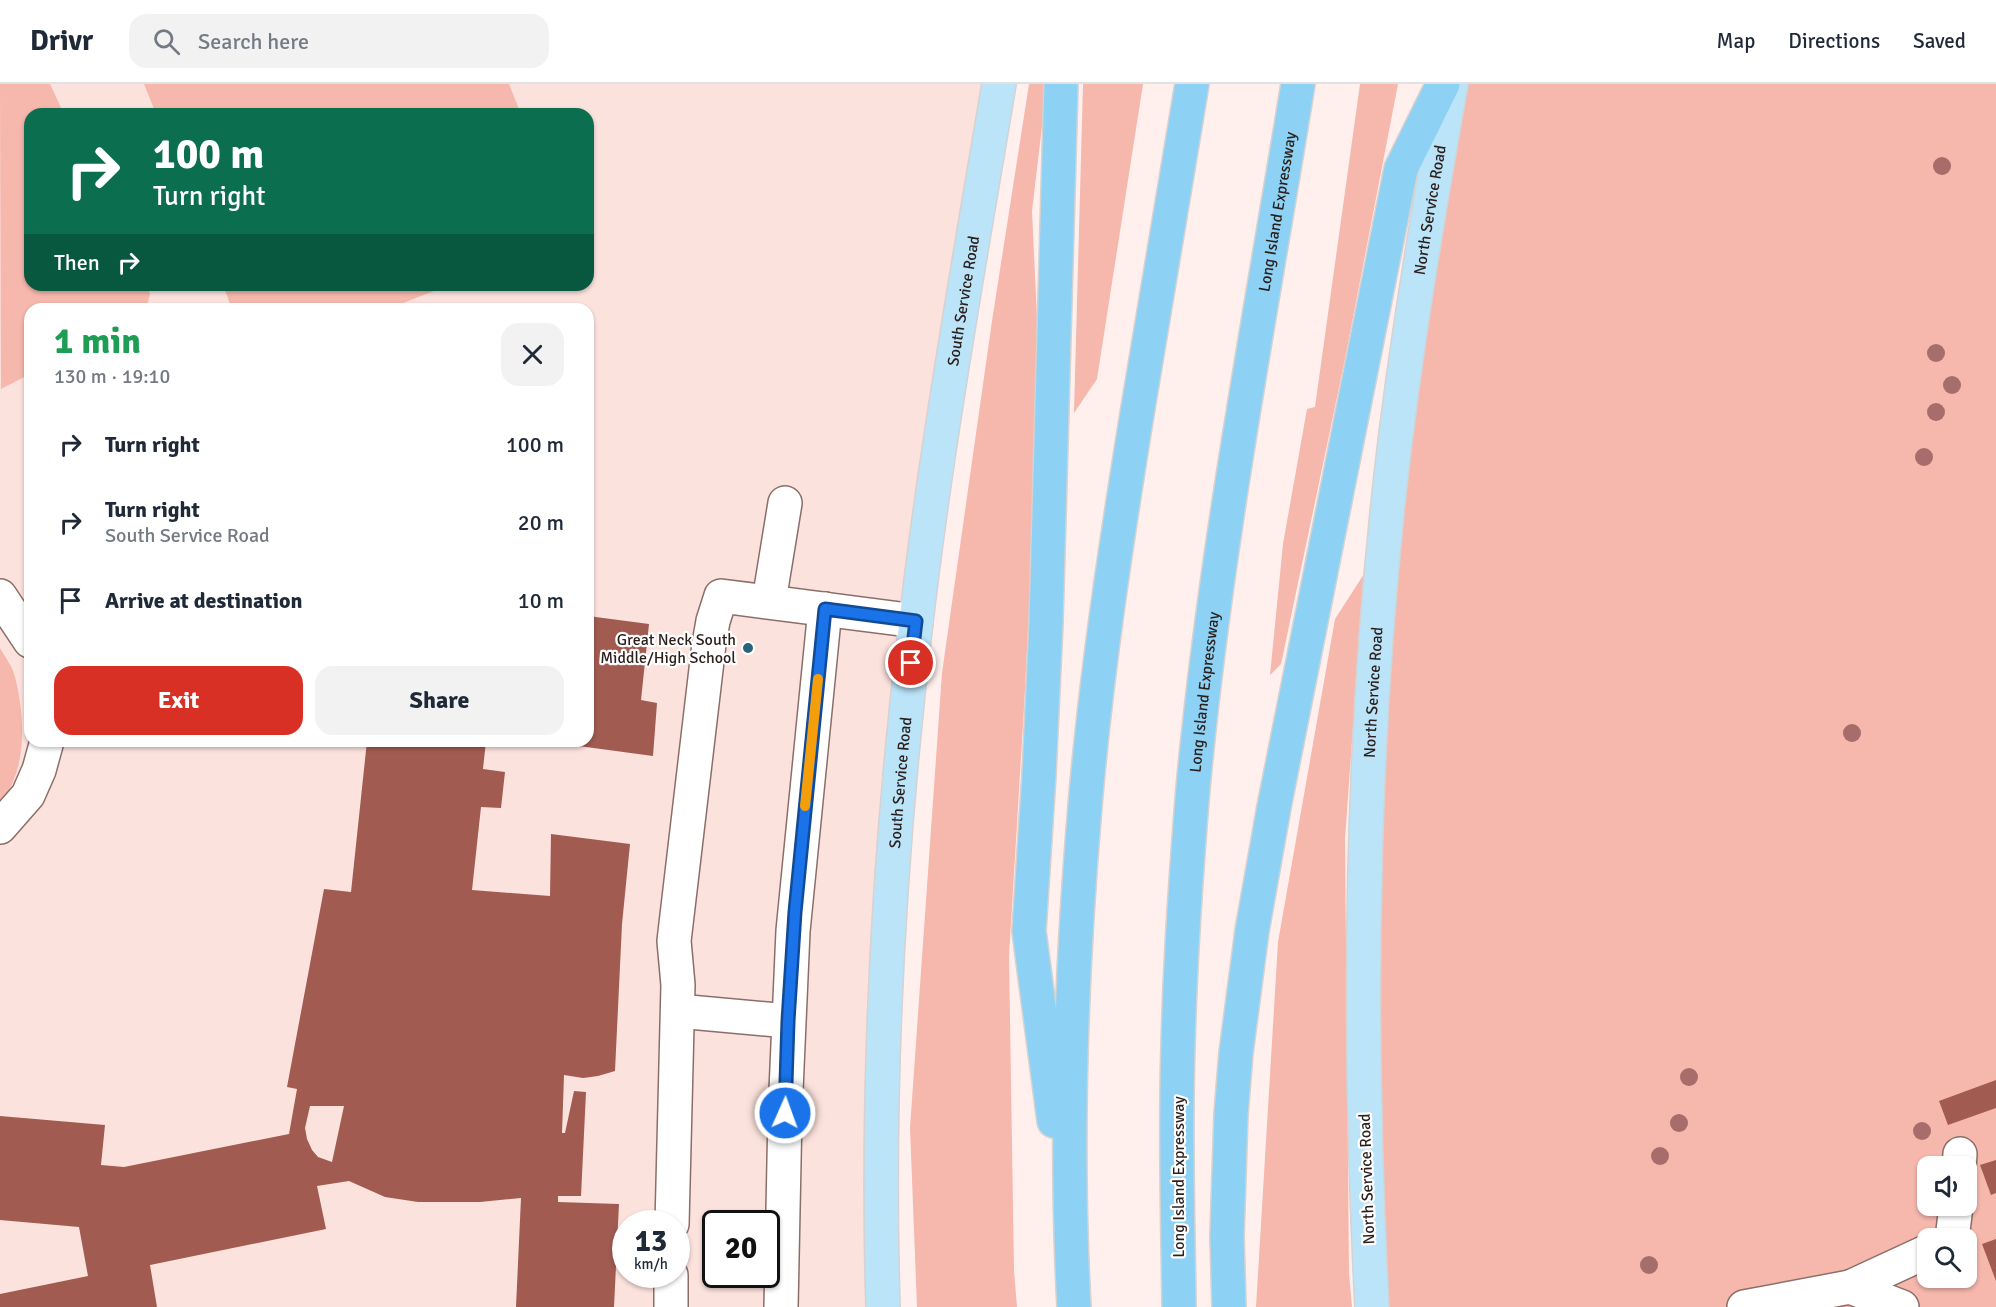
<!DOCTYPE html>
<html lang="en">
<head>
<meta charset="utf-8">
<style>
  body { margin:0; font-family:Signika,sans-serif; background:#f2f2f3; color:#1f2937; height:100vh; display:flex; flex-direction:column; font-size:22px; white-space:nowrap }
  * { box-sizing:border-box; margin:0 }
  p { font-size:20px; color:#747a83 }
  .icon { flex:none; width:33px; height:33px; fill:none; stroke:currentColor; stroke-width:2; stroke-linecap:round; stroke-linejoin:round }
  .map { position:relative; flex:1; overflow:hidden }
  .details { position:absolute; left:24px; top:219px; width:570px; height:444px; display:flex; flex-direction:column; background:#fff; border-radius:18px; box-shadow:0 2px 4px #0004 }
  .details>* { flex:none }
  .top-card { position:absolute; left:24px; top:24px; width:570px; height:183px; border-radius:18px; box-shadow:0 2px 4px #0004; background:#0b6e4f; color:#fff; overflow:hidden }
  .tools { position:absolute; left:1917px; top:1072px; display:grid; gap:12px }
  .tools a { display:grid; place-items:center; width:60px; height:60px; border-radius:12px; background:#fff; box-shadow:0 2px 4px #0004; font-size:30px }
  .speed { position:absolute; left:612px; top:1126px; display:flex; gap:12px; font-size:30px; font-weight:700; text-align:center }
  .speed>* { display:grid; place-content:center; width:78px; height:78px; border-radius:50%; background:#fff; box-shadow:0 2px 4px #0004; line-height:1 }
  .speed small { font-size:15px; font-weight:400 }
  .speed .limit { border:3px solid #111; border-radius:9px; background:#fff; color:#111 }
  .pin { position:absolute; display:grid; place-items:center; width:51px; height:51px; color:#fff; margin:-26px; border:3px solid #fff; border-radius:50%; box-shadow:0 2px 6px #0007 }
  .me { position:absolute; width:66px; margin:-33px; rotate:2deg; stroke-linejoin:round; filter:drop-shadow(0 0 4px #0008) }
  .turn { display:flex; align-items:center; gap:21px; height:126px; padding:0 30px; font-size:27px }
  .turn .icon { width:78px; height:78px; stroke-width:2.5 }
  .turn b { display:block; font-size:42px; line-height:51px }
  .then { display:flex; align-items:center; height:57px; padding:0 30px; background:#0003; gap:12px; font-size:22px }
  .round { display:grid; place-items:center; flex:none; width:63px; height:63px; border-radius:18px; background:#f2f2f3 }
  .overview { display:flex; align-items:center; justify-content:space-between; height:102px; padding:0 30px }
  h1 { font-size:36px; font-weight:700; line-height:45px; color:#1e9e55 }
  .button { display:flex; gap:12px; margin-top:auto; padding:12px 30px }
  .button a { flex:1; height:69px; border-radius:18px; background:#d93025; color:#fff; font-size:24px; font-weight:700; line-height:69px; text-align:center }
  .button a+a { background:#f2f2f3; color:#1f2937 }
  ul { padding:0; list-style:none }
  li { display:flex; align-items:center; gap:18px; height:78px; padding:0 30px }
  li div { flex:1 }
  li b { display:block; font-size:22px }
  li em { font-style:normal }
  header { display:flex; align-items:center; gap:36px; box-sizing:border-box; height:84px; padding:0 30px; background:#fff; border-bottom:2px solid #e0e1e3 }
  header strong { font-size:28px }
  nav { display:flex; gap:33px; margin-inline-start:auto; font-size:21px }
  .search { width:420px; height:54px; background:#f2f2f3; display:flex; align-items:center; gap:15px; box-sizing:border-box; padding:0 21px; border-radius:18px; color:#747a83; font-size:22px }
  .map>svg:first-child { display:block }
  .built { fill:#fce2dd; fill-rule:evenodd }
  .green { fill:#f6b7ad; fill-rule:evenodd }
  .building { fill:#a15b51; fill-rule:evenodd }
  .lines { fill:none; stroke-linecap:round; stroke-linejoin:round }
  .minor-casing { stroke:#8b6e68; stroke-width:36 }
  .major-casing { stroke:#d5d2d2; stroke-width:36 }
  .highway-casing { stroke:#d5d2d2; stroke-width:36 }
  .minor { stroke:#fff; stroke-width:33 }
  .major { stroke:#bbe4f9; stroke-width:33 }
  .highway { stroke:#8dd2f5; stroke-width:33 }
  .tree { fill:#a66d6b }
  .route-casing { stroke:#114b97; stroke-width:15 }
  .route { stroke:#1a73e8; stroke-width:10 }
  .slow { stroke:#f59e0b; stroke-width:10 }
  .poi-dot { fill:#2b637d; stroke:#fff; stroke-width:2 }
  .labels { text-anchor:middle; stroke-width:4.5; stroke-linejoin:round; paint-order:stroke }
  .street-label { font-size:16px; fill:#2b1f1c; stroke:#fff }
  .poi-label { font-size:16px; fill:#2b1f1c; stroke:#fff; text-anchor:end }
</style>
</head>
<body>
<header>
<strong>Drivr</strong>
<div class="search"><svg class="icon" aria-label="search" viewBox="0 0 24 24"><circle cx="10" cy="10" r="6"/><path d="M15 15l6 6"/></svg>Search here</div>
<nav><a>Map</a><a>Directions</a><a>Saved</a></nav>
</header>
<div class="map">
<svg width="1996" height="1223" viewBox="0 0 1996 1223">
  <rect width="100%" height="100%" fill="#fff0ee"/>
  <path class="built" d="M0,0H995L918,472L879,1223H0ZM30,30H588V201H30ZM30,225H588V657H30ZM626,1140H676V1191H626ZM716,1140H766V1191H716Z"/>
  <g class="green">
    <path d="M0,0H50L64,30H30V201H146L150,210L146,225H30V290L1,305Z"/>
    <path d="M144,0H509L521,30H156Z"/>
    <path d="M1029,0H1047L1032,127L1040,298L1025,607L1009,872L1014,1187L1017,1223H917L910,1044L942,589L992,237Z"/>
    <path d="M1083,0H1143L1097,295L1074,329Z"/>
    <path d="M1360,0H1398L1345,275L1281,580L1270,591L1283,460L1307,325L1315,323Z"/>
    <path d="M1451,0H1996V1223H1372L1365,757ZM1928,1083H1966V1122H1928ZM1928,1155H1966V1194H1928Z"/>
    <path d="M223,201H449L388,225H232Z"/>
    <path d="M1364,490L1345,755L1349,1190L1352,1223H1256L1278,858L1335,535Z"/>
    <path d="M0,564C5,573 13,583 15,593C25,632 28,686 0,719Z"/>
  </g>
  <g class="building">
    <path d="M588,532L649,540L641,616L657,619L653,672L549,658V657H588Z"/>
    <path d="M367,657H486L483,685L505,688L501,724L481,723L472,806L550,812L551,750L630,760L622,840L615,987L598,992L583,994L564,991L562,1049H565L574,1007L586,1008L581,1112H558V1118L619,1120L614,1223H516L521,1114L480,1118H418L385,1113L349,1097L317,1102L326,1145L150,1181L157,1223H0V1210L88,1192L79,1143L0,1136V1032L105,1041L101,1081L124,1083L289,1050L297,1005L287,1003L324,805L351,808ZM310,1022H344L332,1078L318,1073L312,1066L307,1055L305,1044Z"/>
    <path d="M1996,996V1024L1948,1041L1939,1017Z"/>
    <path d="M1996,1076V1109L1991,1111L1980,1081Z"/>
    <path d="M1996,1155V1197L1982,1160Z"/>
  </g>
  <g class="lines">
    <g class="minor-casing">
      <g id="minor">
        <path d="M0,512L30,557"/>
        <path d="M769,517L785,419"/>
        <path d="M0,743L28,711L39,686L47,657"/>
        <path d="M678,927L788,937"/>
        <path d="M1959,1083L1960,1070"/>
        <path d="M672,1140L678,901L674,857L709,560L713,537L721,512L916,537"/>
        <path d="M1952,1155L1956,1122"/>
        <path d="M1850,1203L1928,1167"/>
        <path d="M671,1223V1191"/>
        <path d="M781,1223L785,1029L793,847L825,525"/>
        <path d="M1744,1223L1850,1203L1902,1223"/>
      </g>
    </g>
    <g class="major-casing">
      <g id="major">
        <path id="s1" d="M883,1223C876,994 889,765 916,538C937,358 969,179 999,0"/>
        <path id="s2" d="M1372,1223C1357,937 1360,651 1394,366C1409,243 1429,122 1451,0"/>
      </g>
    </g>
    <g class="highway-casing">
      <g id="highway">
        <path d="M1054,1037L1029,847L1039,691L1046,539L1061,0"/>
        <path d="M1074,1223C1065,1057 1071,888 1085,722C1096,591 1116,460 1137,330C1155,220 1173,110 1192,0"/>
        <path id="s3" d="M1179,1223C1178,1136 1175,1050 1178,963C1180,877 1186,790 1193,704C1215,468 1260,234 1298,0"/>
        <path d="M1229,1223L1227,1152L1231,1030L1236,969L1252,847L1274,723L1401,85L1443,0"/>
      </g>
    </g>
    <use href="#minor" class="minor"/>
    <use href="#major" class="major"/>
    <use href="#highway" class="highway"/>
  </g>
  <g class="tree">
    <circle cx="1942" cy="82" r="9"/>
    <circle cx="1936" cy="269" r="9"/>
    <circle cx="1952" cy="301" r="9"/>
    <circle cx="1936" cy="328" r="9"/>
    <circle cx="1924" cy="373" r="9"/>
    <circle cx="1852" cy="649" r="9"/>
    <circle cx="1689" cy="993" r="9"/>
    <circle cx="1679" cy="1039" r="9"/>
    <circle cx="1922" cy="1047" r="9"/>
    <circle cx="1660" cy="1072" r="9"/>
    <circle cx="1649" cy="1181" r="9"/>
  </g>
  <g class="lines">
    <g class="route-casing">
      <path id="route" d="M785,1029L788,937L795,828L825,525L916,537L911,579"/>
    </g>
    <use href="#route" class="route"/>
    <path class="slow" d="M805,722L818,595"/>
  </g>
  <circle class="poi-dot" cx="748" cy="564" r="6"/>
  <g class="labels">
    <g class="street-label">
      <text dy="6" stroke="none"><textPath href="#s2" startOffset="1101">North Service Road</textPath></text>
      <text dy="6" stroke="none"><textPath href="#s3" startOffset="1102">Long Island Expressway</textPath></text>
      <text dy="6" stroke="none"><textPath href="#s1" startOffset="1011">South Service Road</textPath></text>
      <text dy="6" stroke="none"><textPath href="#s3" startOffset="616">Long Island Expressway</textPath></text>
      <text dy="6" stroke="none"><textPath href="#s2" startOffset="615">North Service Road</textPath></text>
      <text dy="6" stroke="none"><textPath href="#s1" startOffset="525">South Service Road</textPath></text>
      <text transform="translate(1178 1093) rotate(-90)" y="6">Long Island Expressway</text>
      <text transform="translate(1366 1095) rotate(-92)" y="6">North Service Road</text>
    </g>
    <g class="poi-label">
      <text x="736" y="561">Great Neck South<tspan x="736" dy="18">Middle/High School</tspan></text>
    </g>
  </g>
</svg>
<div class="tools">
<a><svg class="icon" aria-label="sound" viewBox="0 0 24 24"><path d="M4 9h4l5-4v14l-5-4H4zM17 9q2 3 0 6"/></svg></a>
<a><svg class="icon" aria-label="search" viewBox="0 0 24 24"><circle cx="10" cy="10" r="6"/><path d="M15 15l6 6"/></svg></a>
</div>
<div class="speed"><div>13<small>km/h</small></div><div class="limit">20</div></div>
<div class="pin" style="left:911px;top:579px;background:#d93025"><svg class="icon" aria-label="arrive" viewBox="0 0 24 24"><path d="M6 21V4h12l-3 4 3 4H6"/></svg></div>
<svg class="me" style="left:785px;top:1029px" viewBox="-20 -20 40 40"><circle r="17" fill="#1a73e8" stroke="#fff" stroke-width="3"/><path d="M0-11L8 9 0 5-8 9z" fill="#fff"/></svg>
<div class="top-card">
<div class="turn"><svg class="icon" aria-label="right" viewBox="0 0 24 24"><path d="M7 20v-9h11M14 6l5 5-5 5"/></svg><div><b>100 m</b>Turn right</div></div>
<div class="then">Then<svg class="icon" aria-label="right" viewBox="0 0 24 24"><path d="M7 20v-9h11M14 6l5 5-5 5"/></svg></div>
</div>
<section class="details">
<div class="overview"><div><h1>1 min</h1><p>130 m · 19:10</p></div><a class="round"><svg class="icon" aria-label="close" viewBox="0 0 24 24"><path d="M6 6l12 12M18 6L6 18"/></svg></a></div>
<ul>
<li><svg class="icon" aria-label="right" viewBox="0 0 24 24"><path d="M7 20v-9h11M14 6l5 5-5 5"/></svg><div><b>Turn right</b></div><em>100 m</em></li>
<li><svg class="icon" aria-label="right" viewBox="0 0 24 24"><path d="M7 20v-9h11M14 6l5 5-5 5"/></svg><div><b>Turn right</b><p>South Service Road</p></div><em>20 m</em></li>
<li><svg class="icon" aria-label="arrive" viewBox="0 0 24 24"><path d="M6 21V4h12l-3 4 3 4H6"/></svg><div><b>Arrive at destination</b></div><em>10 m</em></li>
</ul>
<div class="button"><a>Exit</a><a>Share</a></div>
</section>
</div>
</body>
</html>
